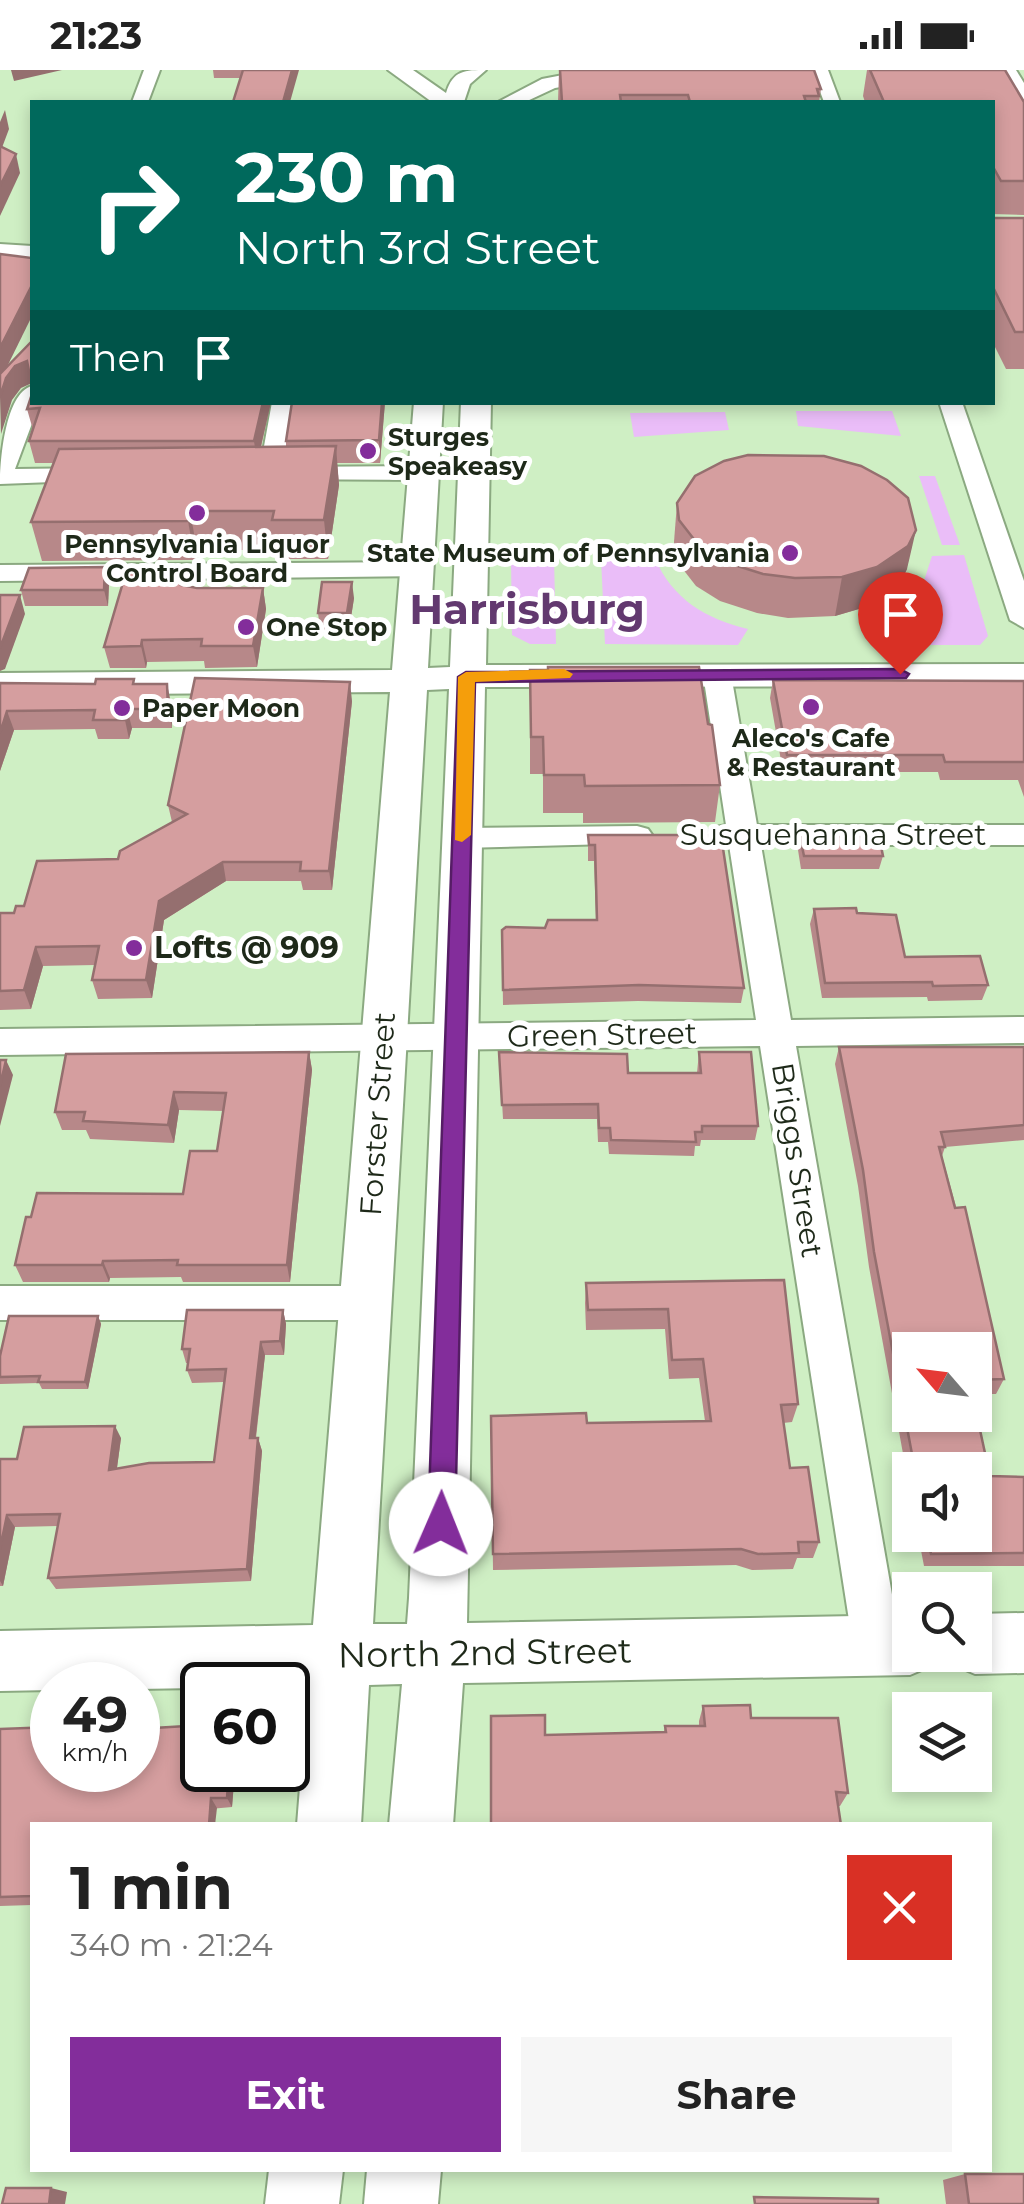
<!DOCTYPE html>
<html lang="en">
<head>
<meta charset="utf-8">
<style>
  body { margin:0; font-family:Montserrat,sans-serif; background:#f6f6f6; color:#222; height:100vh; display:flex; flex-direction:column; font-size:38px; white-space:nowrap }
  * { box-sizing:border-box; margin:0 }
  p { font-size:32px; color:#767676 }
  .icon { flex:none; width:55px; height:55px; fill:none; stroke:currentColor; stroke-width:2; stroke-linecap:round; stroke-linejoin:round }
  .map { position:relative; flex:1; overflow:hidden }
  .drawer { position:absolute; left:30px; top:1752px; width:962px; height:350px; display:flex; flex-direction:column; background:#fff; border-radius:0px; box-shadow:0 5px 15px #0003 }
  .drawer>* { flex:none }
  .top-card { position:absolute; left:30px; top:30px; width:965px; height:305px; border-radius:0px; box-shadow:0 5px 15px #0003; background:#00695c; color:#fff; overflow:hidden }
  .needle { width:65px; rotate:298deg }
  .controls { position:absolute; left:892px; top:1262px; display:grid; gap:20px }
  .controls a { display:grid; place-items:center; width:100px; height:100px; border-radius:0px; background:#fff; box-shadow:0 5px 15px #0003; font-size:50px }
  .speed { position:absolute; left:30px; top:1592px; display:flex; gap:20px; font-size:50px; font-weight:700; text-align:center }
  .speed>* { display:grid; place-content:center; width:130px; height:130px; border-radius:50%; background:#fff; box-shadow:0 5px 15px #0003; line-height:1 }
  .speed small { font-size:25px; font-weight:400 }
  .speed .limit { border:5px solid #111; border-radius:15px; background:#fff; color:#111 }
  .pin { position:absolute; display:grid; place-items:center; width:85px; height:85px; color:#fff; margin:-102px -42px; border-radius:50% 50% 50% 0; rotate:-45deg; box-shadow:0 0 10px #0007 }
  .pin .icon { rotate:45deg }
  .me { position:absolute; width:110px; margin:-55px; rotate:1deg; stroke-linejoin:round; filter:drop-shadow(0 0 8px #0008) }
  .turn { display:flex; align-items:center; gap:35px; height:210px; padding:0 40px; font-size:45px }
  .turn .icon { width:130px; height:130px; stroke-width:2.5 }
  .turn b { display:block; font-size:70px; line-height:85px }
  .then { display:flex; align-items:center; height:95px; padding:0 40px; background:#0003; gap:20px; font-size:38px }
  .round { display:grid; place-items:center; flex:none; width:105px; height:105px; border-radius:0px; background:#f6f6f6 }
  .head { display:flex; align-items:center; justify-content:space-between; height:170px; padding:0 40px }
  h1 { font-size:60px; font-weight:700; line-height:75px }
  .button { display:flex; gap:20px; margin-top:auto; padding:20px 40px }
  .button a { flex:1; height:115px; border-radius:0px; background:#832d9b; color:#fff; font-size:40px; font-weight:700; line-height:115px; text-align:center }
  .button a+a { background:#f6f6f6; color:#222 }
  .status { display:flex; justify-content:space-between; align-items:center; height:70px; padding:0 50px; background:#fff; direction:ltr }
  .status svg { height:28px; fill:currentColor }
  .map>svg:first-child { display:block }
  .green { fill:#eabdf8 }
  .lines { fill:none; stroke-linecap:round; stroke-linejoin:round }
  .minor-casing { stroke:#8ba981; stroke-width:4 }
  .major-casing { stroke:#8ba981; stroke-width:4 }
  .minor { fill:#fff; fill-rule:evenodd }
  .major { fill:#fff; fill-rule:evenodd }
  .wall { fill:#b78889 }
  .shaded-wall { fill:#956f6f }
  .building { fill:#d59e9f; stroke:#956f6f; stroke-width:2.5 }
  .route { fill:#832d9b; stroke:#551d65; stroke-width:2.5 }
  .slow { fill:#f59e0b }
  .poi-dot { fill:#832d9b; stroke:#fff; stroke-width:4 }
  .labels { text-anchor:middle; stroke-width:10; stroke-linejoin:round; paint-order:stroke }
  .far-poi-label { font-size:25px; font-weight:bold; fill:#1e2919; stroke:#fff; text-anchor:start }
  .street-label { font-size:30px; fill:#1e2919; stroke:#fff }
  .poi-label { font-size:30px; font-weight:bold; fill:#1e2919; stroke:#fff; text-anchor:start }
  .near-street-label { font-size:35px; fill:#1e2919; stroke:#fff }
  .far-town-label { font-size:42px; font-weight:bold; fill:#62396f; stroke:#fff }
</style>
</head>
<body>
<div class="status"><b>21:23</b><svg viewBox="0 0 49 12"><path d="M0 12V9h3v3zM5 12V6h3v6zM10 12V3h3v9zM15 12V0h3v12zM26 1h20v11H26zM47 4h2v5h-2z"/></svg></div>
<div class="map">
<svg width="1024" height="2134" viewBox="0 0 1024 2134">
  <rect width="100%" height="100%" fill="#cfefc4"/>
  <g class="green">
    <path d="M796,341H892L901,366L798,356Z"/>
    <path d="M725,342L729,360L634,367L630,343Z"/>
    <path d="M919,406H935L960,475H942Z"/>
    <path d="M964,485L988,566L980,575H901L884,550L919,526L932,486Z"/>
    <path d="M511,488H554L556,574H530L512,565Z"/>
    <path d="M601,488H655C672,529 706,549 748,559L738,575L605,574Z"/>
  </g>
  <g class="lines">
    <g class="minor-casing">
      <g id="minor">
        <path d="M144,0H160L148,32H132Z"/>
        <path d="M812,0H828L840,32H824Z"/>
        <path d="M1000,0H1016L1024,13V31L1018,30Z"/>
        <path d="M32,316V332H40L15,399L97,398L109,405L106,410L0,414C0,391 5,323 32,316Z"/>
        <path d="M272,332H295L284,397L424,396L436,403L424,410L262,409L259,404Z"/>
        <path d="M939,332H962L1024,511V558L1010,550Z"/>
        <path d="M417,492L426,494L430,500L426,506L0,511V495Z"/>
        <path d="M717,596L727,598L731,604L757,755H1024V775H761L791,950L1024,947V973L796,976L901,1576L894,1593L877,1600L860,1593L853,1576L760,976L0,985V959L756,950L729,775L711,772L706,765L711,758L726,755L703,604L707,598Z"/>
        <path d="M637,756L648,759L653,766L648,773L462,778L451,775L446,768L451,761L462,758Z"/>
        <path d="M0,1216H364L378,1221L384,1233L378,1245L364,1250H0Z"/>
      </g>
    </g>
    <g class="major-casing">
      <g id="major">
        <path d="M388,0H413L446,23C453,0 465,0 486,0L470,14L464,32H432Z"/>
        <path d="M589,0H636L626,6L555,18L525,32H498L542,9Z"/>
        <path d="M0,174L32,176V190H0Z"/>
        <path d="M414,332H443L428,598L450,597L461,332H491L486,595L1024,594V616L485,617L467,1553L910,1545V1585H936L931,1596L910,1605L463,1613L453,1755H389L402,1614L369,1615L361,1755H297L308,1616L138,1619V1615H52V1620L0,1621V1561L313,1555L390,622L0,625V603L392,600ZM449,619L409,1528L407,1554H373L427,620Z"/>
        <path d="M1024,1543V1603L975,1604L954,1595L949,1585H975V1544Z"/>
        <path d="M269,2100H343L339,2134H265Z"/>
        <path d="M367,2100H441L438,2134H364Z"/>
      </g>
    </g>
    <use href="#minor" class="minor"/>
    <use href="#major" class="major"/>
  </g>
  <g class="wall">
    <path d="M213,0H299L240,8H214Z"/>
    <path d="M559,0H814L821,19L819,32H558Z"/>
    <path d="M867,0H1005L1024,32V145L992,144V32H865L863,26Z"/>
    <path d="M992,148H1024V299H1006L992,271Z"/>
    <path d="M271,332L261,377H286V371L385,332L380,393H337L339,415L328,489H277L276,480H197L195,490L42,491L31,452L54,393H35L29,371L33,360L27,339Z"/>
    <path d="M677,433L907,499L899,515L869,536L835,546L788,548L757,543L720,531L696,516L675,489L674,472Z"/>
    <path d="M109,513L108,536H25L21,520Z"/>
    <path d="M184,516L197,518H263L266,539L257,597L205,598L204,591L147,592L146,598H110L104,577Z"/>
    <path d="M354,528L349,560H320L318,543Z"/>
    <path d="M530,600L708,654L720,715L715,752L583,753V743H543V704H530Z"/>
    <path d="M773,610L1024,611V727L1018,710H940L938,702H783L770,628Z"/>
    <path d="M0,613L136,614L171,633L172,658H132L129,669H98L95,659L14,660L0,701Z"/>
    <path d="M352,631L332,820H303L301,811H226L164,850L152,928L98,929L92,910L95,895L43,896L31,939L0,940V843H14L24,836L118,789L172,752L168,735Z"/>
    <path d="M588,765L744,918L741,933L638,931L503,935L502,860L545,858L596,850L594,791H588Z"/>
    <path d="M800,767L883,786L879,799H801L798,780Z"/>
    <path d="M814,839L857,843L905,887L988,915L982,930L928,931L927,927L822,928L810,854Z"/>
    <path d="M839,977H1024V1070L945,1077L942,1086L1004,1309L996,1324H975V1280H910L990,1406L1024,1407V1496H924L918,1465H975V1400H910V1422L869,1197L858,1116L835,994Z"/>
    <path d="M309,982L312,1000L290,1212H183L181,1207L110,1208L109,1212H23L15,1195L183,1124L217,1081L224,1041L179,1040L174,1073L90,1069L86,1060H62L55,1042Z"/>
    <path d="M699,982L758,1056L755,1070H701L700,1076H695L694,1086L609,1084L608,1072H598L597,1049H503L500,996L628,1003H697Z"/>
    <path d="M784,1210L798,1334L792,1352L783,1353L790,1398L819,1472L813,1488H797L793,1499L752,1500L736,1495L493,1500L491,1346L587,1353L705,1351L699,1308L669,1309L665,1259L586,1260L585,1233L586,1213Z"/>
    <path d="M283,1240L286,1254L284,1285H265L256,1368H258L262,1381L251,1511L56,1519L48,1508L58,1456L15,1457L3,1516H0V1389H17L121,1368L117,1398L214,1392L224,1312L192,1313L187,1300L188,1293H186L182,1279Z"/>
    <path d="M98,1246L101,1254L88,1319H42L39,1313L0,1314V1286Z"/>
    <path d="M703,1636L751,1648L848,1723L840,1736H838L545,1665L664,1662L665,1656H699V1651Z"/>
    <path d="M0,1659L235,1700L232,1737L32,1755V1835L0,1836Z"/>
    <path d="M965,2104L1024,2134H946L943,2110Z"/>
  </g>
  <g class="shaded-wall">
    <path d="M11,0H62L14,11Z"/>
    <path d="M292,0H299L290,32H283Z"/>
    <path d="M5,40L9,59L0,83V52Z"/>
    <path d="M16,84L20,103L0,146V116Z"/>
    <path d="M32,215V246L0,311V278Z"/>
    <path d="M27,291L32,313L21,318L12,330L1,364L0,327L6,308L15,296Z"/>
    <path d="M263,332H271L257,393L254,371Z"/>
    <path d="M382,332H385L380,393L379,370Z"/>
    <path d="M336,376L339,415L328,489L324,450Z"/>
    <path d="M190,441L197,480L195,490L188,451Z"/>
    <path d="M916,460L907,499L899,515L869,536L835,546L842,507Z"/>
    <path d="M105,497L109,513L108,536L104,520Z"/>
    <path d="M352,512L354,528L349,560L347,543Z"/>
    <path d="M263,518L266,539L257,597L253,576Z"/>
    <path d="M20,525L25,544L5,599L0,601V578Z"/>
    <path d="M142,570L147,592L146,598L141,576Z"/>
    <path d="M350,612L352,631L332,820L329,801Z"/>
    <path d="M167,614L171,633L172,658L168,639Z"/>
    <path d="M127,639L132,658L129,669L125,650Z"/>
    <path d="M7,641L14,660L0,701V663Z"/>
    <path d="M223,792L226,811L164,850L152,928L146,910L159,831Z"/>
    <path d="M36,877L43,896L31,939L24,920Z"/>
    <path d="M309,982L312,1000L290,1212L287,1195Z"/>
    <path d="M6,990L13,1005L0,1056V1016Z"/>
    <path d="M174,1022L179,1040L174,1073L168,1055Z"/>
    <path d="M103,1191L110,1208L109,1212L102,1195Z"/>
    <path d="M283,1240L286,1254L284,1285L280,1271Z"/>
    <path d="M98,1246L101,1254L88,1319L85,1312Z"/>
    <path d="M261,1272L265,1285L254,1381L250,1368Z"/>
    <path d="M115,1356L121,1368L115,1412L109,1400Z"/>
    <path d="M258,1368L262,1381L251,1511L247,1499Z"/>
    <path d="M7,1445L15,1457L3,1516L0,1511V1479Z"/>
    <path d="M229,1700H235L232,1737L227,1728Z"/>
    <path d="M211,1728L217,1738L215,1755H209Z"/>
    <path d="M51,2118L67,2122L65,2134H49Z"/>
  </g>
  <g class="building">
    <path d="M243,0H292L283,32H233Z"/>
    <path d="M560,0H814L821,19H817L819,26H804L806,32H690L688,25H620L621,32H562Z"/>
    <path d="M870,0H1005L1024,32V111H1001L992,95V32H884Z"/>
    <path d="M0,76L16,84L0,116Z"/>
    <path d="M992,148H1024V262H1015L992,215Z"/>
    <path d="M0,184L32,188V215L0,278Z"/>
    <path d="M32,271V307L30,306L27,291L15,296L6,308L0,327V304Z"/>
    <path d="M32,324V332H263L254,371H29L40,338L27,339Z"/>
    <path d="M292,332H382L379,370L286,371Z"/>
    <path d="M336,376L324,450H272L274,441H190L188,451L31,452L59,379Z"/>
    <path d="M748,385L824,386L861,396L887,410L908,428L916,460L908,476L877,497L842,507L795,508L763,504L725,492L700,477L679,450L677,433L695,406L724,391Z"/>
    <path d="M105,497L104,520H21L29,498Z"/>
    <path d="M127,499L183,507L181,515L197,518H263L253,576H201L202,569L142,570L141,576L104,577Z"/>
    <path d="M322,512H352L347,543H318Z"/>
    <path d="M0,525H20L0,578Z"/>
    <path d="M548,597H699L708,654L712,655L720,715L585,716L584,705H544L543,667H531L530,600H548Z"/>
    <path d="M195,608L350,612L329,801H300L301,792H223L159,831L146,910H92L99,876L36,877L24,920L0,921V843H14L16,836H24L37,791L118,789L120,781L187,744L168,735Z"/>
    <path d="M96,609H134L133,614H167L168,639H127L125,650H93L95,640L7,641L0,663V613L95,614Z"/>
    <path d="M773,610L1024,611V692H945L943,685H787Z"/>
    <path d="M588,765H721L744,918L639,915L503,920L502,860L506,857L545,858L548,850H597L595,775H589Z"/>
    <path d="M879,766L883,786H804L800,767Z"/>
    <path d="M856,838L857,843L896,845L905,887L980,886L988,915L933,916L932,912L825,913L814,839Z"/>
    <path d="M839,977H1024V1055L941,1062L945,1077H939L955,1138L965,1137L1004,1309L975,1310V1280H910V1345H975V1337L990,1406L1024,1407V1483L931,1484L927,1465H975V1400H915L874,1182L863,1100Z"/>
    <path d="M309,982L287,1195H177L178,1190L103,1191L102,1195H15L26,1147H31L37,1123L183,1124L190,1081H217L226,1023L174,1022L168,1055L83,1051L85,1042H55L66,984Z"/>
    <path d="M499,982L627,984L628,1003H701L699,982H751L758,1056H702V1062H695L696,1072L611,1070L610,1058H599L598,1034L502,1035Z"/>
    <path d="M0,990H6L0,1016Z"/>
    <path d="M784,1210L798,1334L781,1335L790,1398L808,1397L819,1472H798L799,1483L758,1484L741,1479L493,1484L491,1346L586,1343L587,1353L711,1351L703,1289L672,1290L668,1239L588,1240L586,1213Z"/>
    <path d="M187,1240H283L280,1271L261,1272L250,1368H258L247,1499L48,1508L60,1444L7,1445L0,1479V1389H17L24,1357L115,1356L109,1400L149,1393L214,1392L226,1299L187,1300L190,1279H182Z"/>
    <path d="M9,1246H98L85,1312H38L40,1306L0,1307V1286Z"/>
    <path d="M750,1635L751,1648H838L848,1723L836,1722L841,1755H491V1646L545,1645V1665L666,1662L665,1656H705L703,1636Z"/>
    <path d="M202,1655V1700H229L227,1728H211L209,1755H32V1826L0,1827V1659L52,1657V1700H138V1659Z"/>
    <path d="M965,2104H1024V2134H969Z"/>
    <path d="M6,2118H51L49,2134H2Z"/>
    <path d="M754,2127L878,2129V2134H755Z"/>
  </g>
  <path class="route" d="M900,599L909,604L906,608L475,612L455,1454L451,1463L441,1467L432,1463L428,1454L458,607L466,602Z"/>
  <path class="slow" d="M564,599L573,604L570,608L475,612L471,765L462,772L455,770L458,607L466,602Z"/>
  <g class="poi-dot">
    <circle cx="368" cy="381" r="10"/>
    <circle cx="197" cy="443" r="10"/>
    <circle cx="790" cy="483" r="10"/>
    <circle cx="246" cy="557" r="10"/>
    <circle cx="811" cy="637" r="10"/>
    <circle cx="122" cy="638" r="10"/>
    <circle cx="134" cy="878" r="10"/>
  </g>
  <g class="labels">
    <g class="far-poi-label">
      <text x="388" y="376">Sturges<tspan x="388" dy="29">Speakeasy</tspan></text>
      <text x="197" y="483" text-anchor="middle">Pennsylvania Liquor<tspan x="197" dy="29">Control Board</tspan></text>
      <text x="770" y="492" text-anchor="end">State Museum of Pennsylvania</text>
      <text x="266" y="566">One Stop</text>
      <text x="142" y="647">Paper Moon</text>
      <text x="811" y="677" text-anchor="middle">Aleco's Cafe<tspan x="811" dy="29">&amp; Restaurant</tspan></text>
    </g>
    <g class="street-label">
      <text x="833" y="775">Susquehanna Street</text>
      <text transform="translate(602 965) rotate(-1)" y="10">Green Street</text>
      <text transform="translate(378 1044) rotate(-86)" y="10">Forster Street</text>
      <text transform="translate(797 1090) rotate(81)" y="10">Briggs Street</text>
    </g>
    <g class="poi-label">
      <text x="154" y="888">Lofts @ 909</text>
    </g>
    <g class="near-street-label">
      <text transform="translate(485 1583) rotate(-1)" y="12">North 2nd Street</text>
    </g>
    <g class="far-town-label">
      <text x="527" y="554">Harrisburg</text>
    </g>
  </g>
</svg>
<div class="controls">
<a><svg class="needle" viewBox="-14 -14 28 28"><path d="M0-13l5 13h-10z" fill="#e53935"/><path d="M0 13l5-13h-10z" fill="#767676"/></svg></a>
<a><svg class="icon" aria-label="sound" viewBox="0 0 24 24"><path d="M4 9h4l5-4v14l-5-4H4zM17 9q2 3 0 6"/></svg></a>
<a><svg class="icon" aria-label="search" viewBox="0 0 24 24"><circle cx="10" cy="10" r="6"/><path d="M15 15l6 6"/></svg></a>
<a><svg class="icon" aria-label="layers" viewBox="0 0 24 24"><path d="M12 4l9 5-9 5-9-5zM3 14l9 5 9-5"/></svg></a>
</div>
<div class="speed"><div>49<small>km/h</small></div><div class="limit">60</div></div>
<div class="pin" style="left:900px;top:604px;background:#d93025"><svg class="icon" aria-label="arrive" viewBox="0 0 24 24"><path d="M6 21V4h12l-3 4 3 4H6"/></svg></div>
<svg class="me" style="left:441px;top:1454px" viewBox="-20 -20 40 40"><circle r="19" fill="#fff"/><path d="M0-13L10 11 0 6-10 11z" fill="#832d9b"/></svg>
<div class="top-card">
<div class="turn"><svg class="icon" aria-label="right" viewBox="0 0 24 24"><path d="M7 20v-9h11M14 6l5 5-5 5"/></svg><div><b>230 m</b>North 3rd Street</div></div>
<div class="then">Then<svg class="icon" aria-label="arrive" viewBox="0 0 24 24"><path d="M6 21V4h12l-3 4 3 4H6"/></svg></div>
</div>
<section class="drawer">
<div class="head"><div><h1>1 min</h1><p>340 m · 21:24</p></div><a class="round" style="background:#d93025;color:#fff"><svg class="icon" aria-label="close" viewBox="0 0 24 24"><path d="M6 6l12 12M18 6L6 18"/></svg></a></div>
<div class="button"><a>Exit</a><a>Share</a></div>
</section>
</div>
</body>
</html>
